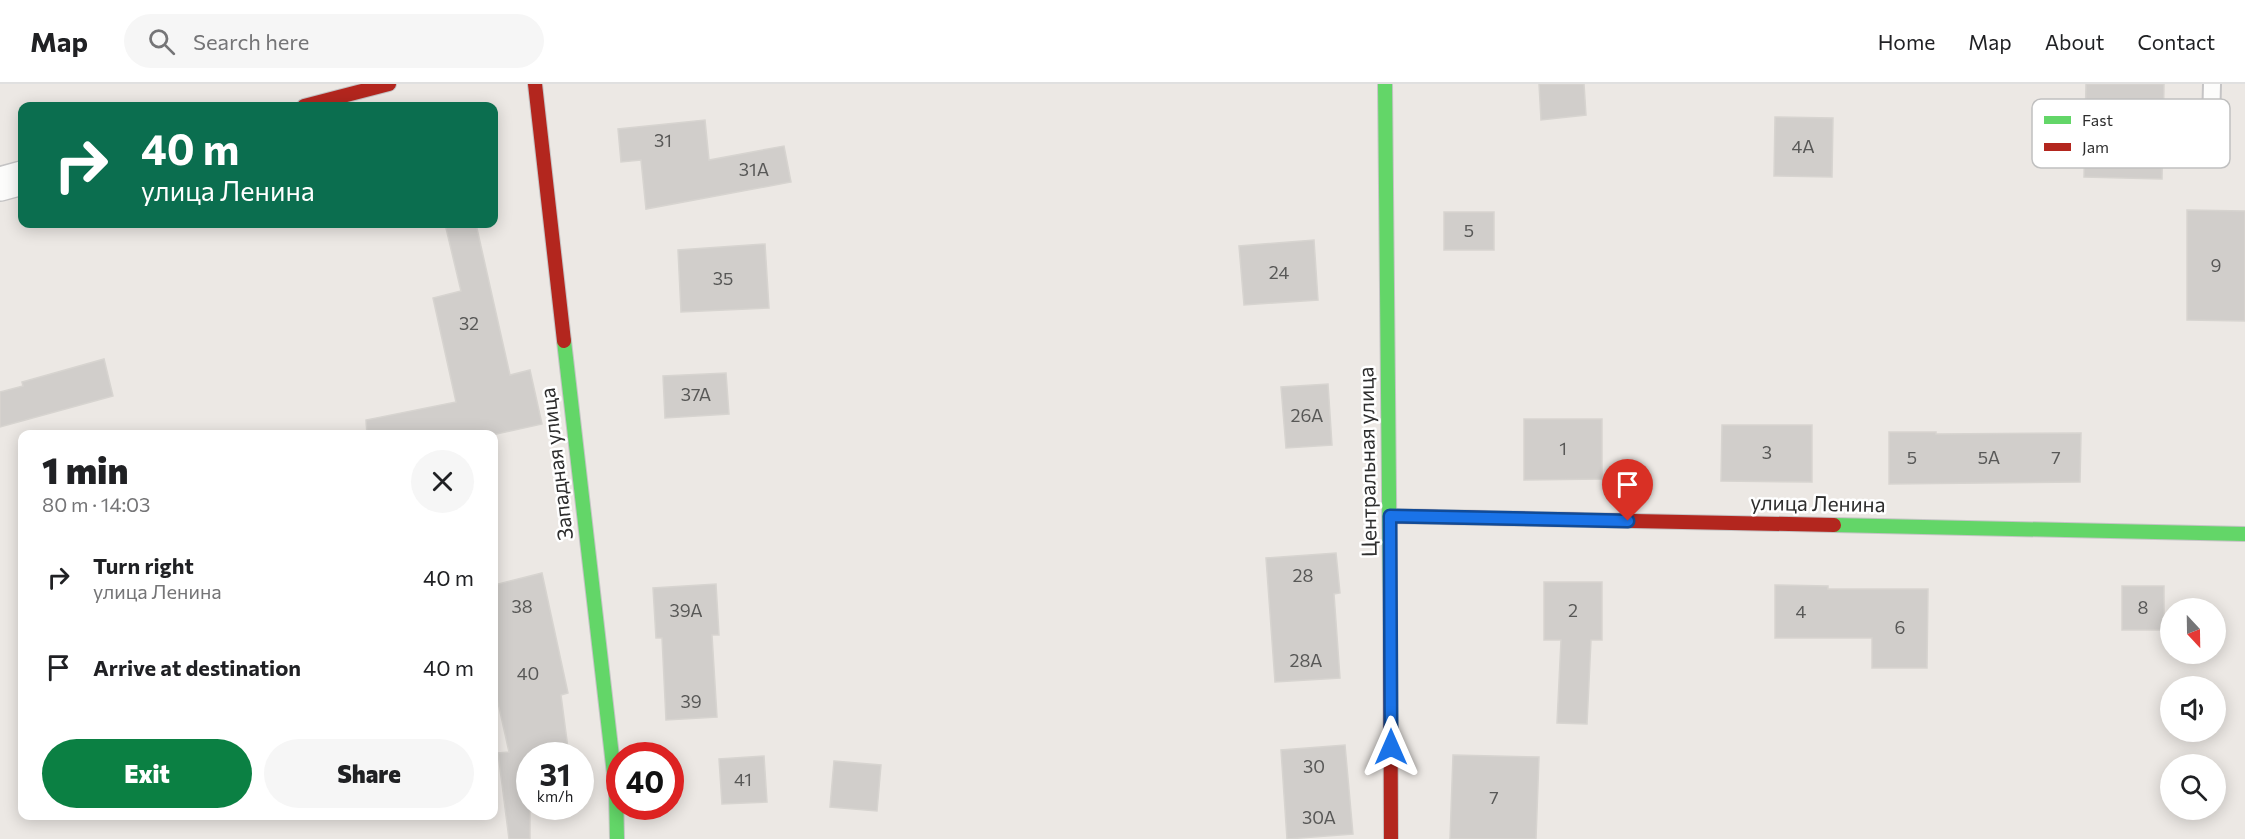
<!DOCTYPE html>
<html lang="en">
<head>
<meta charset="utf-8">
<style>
  body { margin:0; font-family:Commissioner,sans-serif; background:#f6f6f6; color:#202124; height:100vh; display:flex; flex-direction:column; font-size:22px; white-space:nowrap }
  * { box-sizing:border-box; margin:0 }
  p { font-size:20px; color:#757577 }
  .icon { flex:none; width:33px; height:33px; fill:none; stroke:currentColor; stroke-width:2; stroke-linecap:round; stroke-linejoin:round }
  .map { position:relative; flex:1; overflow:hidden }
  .details { position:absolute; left:18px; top:346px; width:480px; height:390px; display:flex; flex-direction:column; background:#fff; border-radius:12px; box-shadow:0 3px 15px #0003 }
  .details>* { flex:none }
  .guide { position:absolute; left:18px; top:18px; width:480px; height:126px; border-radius:12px; box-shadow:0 3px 15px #0003; background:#0b6e4f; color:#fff; overflow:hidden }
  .needle { width:39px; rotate:158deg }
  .fabs { position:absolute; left:2160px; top:514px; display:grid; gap:12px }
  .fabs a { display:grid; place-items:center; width:66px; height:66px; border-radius:50%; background:#fff; box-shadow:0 3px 15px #0003; font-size:30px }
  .speed { position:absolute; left:516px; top:658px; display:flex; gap:12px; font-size:30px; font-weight:700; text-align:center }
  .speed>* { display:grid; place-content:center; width:78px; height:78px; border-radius:50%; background:#fff; box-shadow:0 3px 15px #0003; line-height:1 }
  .speed small { font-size:15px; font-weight:400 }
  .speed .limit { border:9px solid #d22; background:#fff; color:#111 }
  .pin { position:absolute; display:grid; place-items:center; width:51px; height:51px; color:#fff; margin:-62px -26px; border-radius:50% 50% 50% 0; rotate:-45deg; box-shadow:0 0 6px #0007 }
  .pin .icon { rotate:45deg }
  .me { position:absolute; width:66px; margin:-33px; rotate:0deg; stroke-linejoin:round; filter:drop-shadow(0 0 4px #0008) }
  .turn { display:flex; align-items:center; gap:21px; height:126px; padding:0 24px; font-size:27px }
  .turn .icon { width:78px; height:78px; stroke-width:2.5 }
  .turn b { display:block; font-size:42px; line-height:51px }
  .round { display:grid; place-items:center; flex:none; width:63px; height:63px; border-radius:32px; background:#f6f6f6 }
  .headline { display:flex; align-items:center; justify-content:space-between; height:102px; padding:0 24px }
  h1 { font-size:36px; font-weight:800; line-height:45px }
  .cta { display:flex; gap:12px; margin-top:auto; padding:12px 24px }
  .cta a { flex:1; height:69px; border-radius:36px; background:#0b8043; color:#fff; font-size:24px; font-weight:800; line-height:69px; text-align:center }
  .cta a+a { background:#f6f6f6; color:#202124 }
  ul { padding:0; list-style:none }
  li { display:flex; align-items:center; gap:18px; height:90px; padding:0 24px }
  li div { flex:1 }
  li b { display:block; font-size:22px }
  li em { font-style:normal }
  header { display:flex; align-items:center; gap:36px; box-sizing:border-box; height:84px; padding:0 30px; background:#fff; border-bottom:2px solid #e0e0e0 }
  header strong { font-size:28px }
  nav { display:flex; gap:33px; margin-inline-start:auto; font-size:21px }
  .search { width:420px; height:54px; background:#f6f6f6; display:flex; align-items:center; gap:15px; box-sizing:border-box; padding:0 21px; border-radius:33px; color:#757577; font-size:22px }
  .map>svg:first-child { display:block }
  .building { fill:#d1cecb; stroke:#d7d4d0; stroke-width:1.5 }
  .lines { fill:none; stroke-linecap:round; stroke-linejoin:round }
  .lane-casing { stroke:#c5c4c5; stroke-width:20 }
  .street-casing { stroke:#c5c4c5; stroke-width:36 }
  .fast-casing { stroke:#c5c4c5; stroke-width:16 }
  .jam-casing { stroke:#c5c4c5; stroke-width:16 }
  .lane { stroke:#fcfcfb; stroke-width:16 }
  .street { stroke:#fcfcfb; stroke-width:33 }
  .fast { stroke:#63d668; stroke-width:14 }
  .jam { stroke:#b3261e; stroke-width:14 }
  .route-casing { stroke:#114b97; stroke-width:15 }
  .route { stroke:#1a73e8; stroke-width:10 }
  .labels { text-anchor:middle; stroke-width:5; stroke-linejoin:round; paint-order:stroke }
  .number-label { font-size:18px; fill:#585857 }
  .street-label { font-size:21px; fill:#2e2e2e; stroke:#fff }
  .key { fill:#fff; stroke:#c0c0c0; stroke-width:1.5 }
  .key-label { font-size:16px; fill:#2e2e2e }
</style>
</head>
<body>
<header>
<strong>Map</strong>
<div class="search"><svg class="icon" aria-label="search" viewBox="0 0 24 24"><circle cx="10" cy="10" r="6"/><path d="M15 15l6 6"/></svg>Search here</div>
<nav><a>Home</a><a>Map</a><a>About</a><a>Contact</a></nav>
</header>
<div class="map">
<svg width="2245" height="755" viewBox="0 0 2245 755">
  <rect width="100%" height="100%" fill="#ece8e4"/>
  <g class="building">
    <path d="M1539,0H1584L1586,31L1541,36Z"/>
    <path d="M2086,0H2164L2162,95L2084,93Z"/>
    <path d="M1775,33L1833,34L1832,93L1774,92Z"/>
    <path d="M705,36L709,76L784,62L791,98L646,125L641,76L621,78L618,45Z"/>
    <path d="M2187,126L2245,127V237L2187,236Z"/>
    <rect x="1444" y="128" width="50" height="38"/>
    <path d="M445,140H476L510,291L530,286L542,340L492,351H367L366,336L456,318L433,214L461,207Z"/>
    <path d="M1314,156L1318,216L1244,221L1239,162Z"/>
    <path d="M765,160L769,224L681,228L678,166Z"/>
    <path d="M104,275L113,312L0,343V308L23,302L22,298Z"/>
    <path d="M726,289L729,330L665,334L663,292Z"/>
    <path d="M1328,300L1332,361L1286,364L1281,303Z"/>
    <path d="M1524,335H1602V395L1524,396Z"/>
    <path d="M1722,341H1812V398L1721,397Z"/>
    <path d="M1889,348H1936V350L2081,349L2080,398L1889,400Z"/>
    <path d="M1336,469L1340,509L1334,510L1340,594L1275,598L1266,474Z"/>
    <path d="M542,489L568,609L561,611L569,672H530V755H509L498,669L509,668L494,601V501Z"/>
    <path d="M1544,498H1602V556H1591L1587,640L1557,639L1561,556H1544Z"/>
    <path d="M716,500L719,551H712L717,633L666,636L662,554H656L653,504Z"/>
    <path d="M1775,501L1828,502V505H1928L1927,584H1872V554H1775Z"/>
    <rect x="2122" y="502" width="42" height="44"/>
    <path d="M1345,661L1353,750L1287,755L1281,666Z"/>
    <path d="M1453,671L1539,673L1536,755H1450Z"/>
    <path d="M764,672L767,718L722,720L719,675Z"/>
    <path d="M834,677L881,681L877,727L830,723Z"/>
  </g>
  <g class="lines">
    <g class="lane-casing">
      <path id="lane" d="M2211,41L2212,0"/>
    </g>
    <g class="street-casing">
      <path id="street" d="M0,100L22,94"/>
    </g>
    <g class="fast-casing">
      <g id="fast">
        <path d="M1385,0L1390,512"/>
        <path d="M564,257L616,707L617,755"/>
        <path d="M1834,441L2245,450"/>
      </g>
    </g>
    <g class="jam-casing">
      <g id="jam">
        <path d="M535,0L564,257"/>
        <path d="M304,22L389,0"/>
        <path d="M1390,432L1834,441"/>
        <path d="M1390,512L1391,755"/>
      </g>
    </g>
    <use href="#lane" class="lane"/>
    <use href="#street" class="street"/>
    <use href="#fast" class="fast"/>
    <use href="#jam" class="jam"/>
  </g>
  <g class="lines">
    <g class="route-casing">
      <path id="route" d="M1391,663L1390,432L1628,437"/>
    </g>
    <use href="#route" class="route"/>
  </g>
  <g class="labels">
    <g class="number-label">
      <text x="663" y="63">31</text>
      <text x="1803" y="69">4А</text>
      <text x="754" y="92">31А</text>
      <text x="1469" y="153">5</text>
      <text x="2216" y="188">9</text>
      <text x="1279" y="195">24</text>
      <text x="723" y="201">35</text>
      <text x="469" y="246">32</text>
      <text x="696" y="317">37А</text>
      <text x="1307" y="338">26А</text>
      <text x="1563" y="371">1</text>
      <text x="1767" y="375">3</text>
      <text x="1912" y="380">5</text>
      <text x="1989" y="380">5А</text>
      <text x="2056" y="380">7</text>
      <text x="1303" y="498">28</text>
      <text x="522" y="529">38</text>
      <text x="2143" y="530">8</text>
      <text x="686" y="533">39А</text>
      <text x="1573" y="533">2</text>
      <text x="1801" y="534">4</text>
      <text x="1900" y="550">6</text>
      <text x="1306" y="583">28А</text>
      <text x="528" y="596">40</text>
      <text x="691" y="624">39</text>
      <text x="1314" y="689">30</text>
      <text x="743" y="702">41</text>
      <text x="1494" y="720">7</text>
      <text x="1319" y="740">30А</text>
    </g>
    <g class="street-label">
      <text transform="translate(1368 378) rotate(-91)" y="7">Центральная улица</text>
      <text transform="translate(557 380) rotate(-97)" y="7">Западная улица</text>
      <text transform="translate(1818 420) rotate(1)" y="7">улица Ленина</text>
    </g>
  </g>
  <rect x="2032" y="15" width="198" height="69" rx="9" class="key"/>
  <rect x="2044" y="32" width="27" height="8" fill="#63d668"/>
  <rect x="2044" y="59" width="27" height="8" fill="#b3261e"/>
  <g class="key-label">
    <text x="2082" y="42">Fast</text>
    <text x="2082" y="69">Jam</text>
  </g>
</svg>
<div class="fabs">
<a><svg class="needle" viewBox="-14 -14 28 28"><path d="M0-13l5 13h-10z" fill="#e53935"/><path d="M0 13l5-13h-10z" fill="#757577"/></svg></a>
<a><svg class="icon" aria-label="sound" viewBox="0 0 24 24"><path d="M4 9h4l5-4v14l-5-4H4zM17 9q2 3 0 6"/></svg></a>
<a><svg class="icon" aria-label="search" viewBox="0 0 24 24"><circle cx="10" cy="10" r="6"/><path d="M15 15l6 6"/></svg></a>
</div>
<div class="speed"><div>31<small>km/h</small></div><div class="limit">40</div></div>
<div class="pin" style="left:1628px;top:437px;background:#d93025"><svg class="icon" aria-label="arrive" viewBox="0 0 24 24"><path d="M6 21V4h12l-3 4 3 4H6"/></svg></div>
<svg class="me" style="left:1391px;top:663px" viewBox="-20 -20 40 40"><path d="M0-17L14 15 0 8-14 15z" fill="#1a73e8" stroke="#fff" stroke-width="4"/></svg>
<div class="guide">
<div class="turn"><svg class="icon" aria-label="right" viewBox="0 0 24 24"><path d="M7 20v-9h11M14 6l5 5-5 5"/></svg><div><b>40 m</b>улица Ленина</div></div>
</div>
<section class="details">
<div class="headline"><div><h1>1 min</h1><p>80 m · 14:03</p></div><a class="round"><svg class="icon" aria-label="close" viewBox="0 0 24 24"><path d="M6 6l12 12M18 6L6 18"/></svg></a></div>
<ul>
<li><svg class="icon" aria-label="right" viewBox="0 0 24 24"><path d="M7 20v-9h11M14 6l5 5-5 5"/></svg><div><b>Turn right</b><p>улица Ленина</p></div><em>40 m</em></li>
<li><svg class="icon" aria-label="arrive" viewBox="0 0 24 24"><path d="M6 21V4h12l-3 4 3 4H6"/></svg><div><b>Arrive at destination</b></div><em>40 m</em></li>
</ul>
<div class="cta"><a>Exit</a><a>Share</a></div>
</section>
</div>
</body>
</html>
